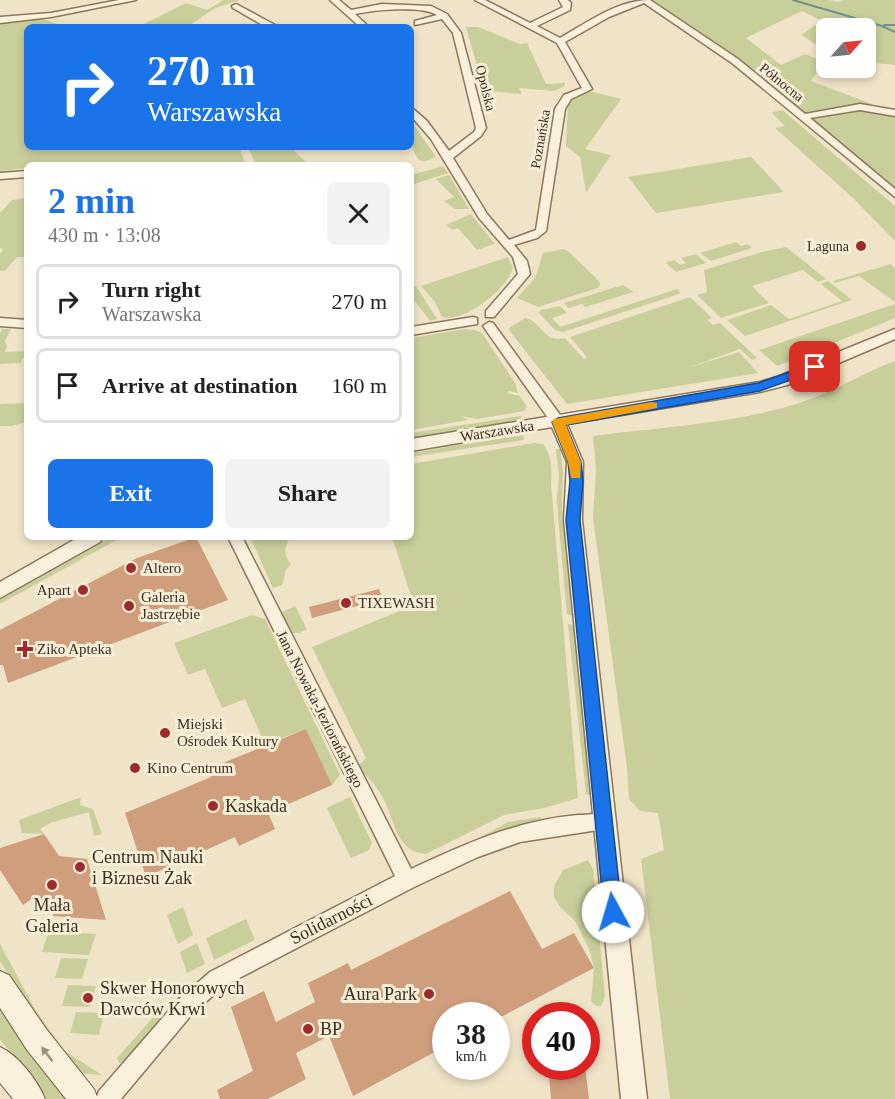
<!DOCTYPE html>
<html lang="en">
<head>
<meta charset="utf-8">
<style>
  body { margin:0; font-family:"Times New Roman",serif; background:#f2f2f2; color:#222; height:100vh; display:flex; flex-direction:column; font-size:22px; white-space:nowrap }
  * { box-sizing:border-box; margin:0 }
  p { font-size:20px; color:#767676 }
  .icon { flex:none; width:33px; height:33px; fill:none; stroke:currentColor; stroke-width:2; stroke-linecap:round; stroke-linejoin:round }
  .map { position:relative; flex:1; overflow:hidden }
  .sheet { position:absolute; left:24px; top:162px; width:390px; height:378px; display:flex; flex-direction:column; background:#fff; border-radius:9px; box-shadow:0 3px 9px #0003 }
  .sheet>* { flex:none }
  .hud { position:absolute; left:24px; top:24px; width:390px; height:126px; border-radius:9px; box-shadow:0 3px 9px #0003; background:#1a73e8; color:#fff; overflow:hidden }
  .needle { width:39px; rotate:63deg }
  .tools { position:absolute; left:816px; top:18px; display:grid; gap:12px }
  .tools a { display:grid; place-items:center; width:60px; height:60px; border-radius:9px; background:#fff; box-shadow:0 3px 9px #0003; font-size:30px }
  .speed { position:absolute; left:432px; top:1002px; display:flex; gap:12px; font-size:30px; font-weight:700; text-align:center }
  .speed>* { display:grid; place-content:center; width:78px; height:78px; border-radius:50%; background:#fff; box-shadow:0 3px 9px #0003; line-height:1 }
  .speed small { font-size:15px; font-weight:400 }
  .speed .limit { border:9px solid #d22; background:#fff; color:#111 }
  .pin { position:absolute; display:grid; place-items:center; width:51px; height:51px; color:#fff; margin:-26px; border-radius:12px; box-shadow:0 3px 9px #0006 }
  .me { position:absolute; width:66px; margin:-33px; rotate:354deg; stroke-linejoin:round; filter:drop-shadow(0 0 4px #0008) }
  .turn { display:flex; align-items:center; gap:21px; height:126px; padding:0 24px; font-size:27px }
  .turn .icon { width:78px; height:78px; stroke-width:2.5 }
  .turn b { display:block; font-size:42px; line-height:51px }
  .round { display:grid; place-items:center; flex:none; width:63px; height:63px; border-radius:9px; background:#f2f2f2 }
  .overview { display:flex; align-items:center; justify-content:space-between; height:102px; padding:0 24px }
  h1 { font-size:36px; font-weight:600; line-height:45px; color:#1a73e8 }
  .button { display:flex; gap:12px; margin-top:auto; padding:12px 24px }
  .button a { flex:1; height:69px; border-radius:9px; background:#1a73e8; color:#fff; font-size:24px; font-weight:600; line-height:69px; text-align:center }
  .button a+a { background:#f2f2f2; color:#222 }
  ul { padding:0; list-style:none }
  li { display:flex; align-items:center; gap:18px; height:75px; margin:0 12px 9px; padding:0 12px; border:3px solid #e0e0e0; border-radius:9px }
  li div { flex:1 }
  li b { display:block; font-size:22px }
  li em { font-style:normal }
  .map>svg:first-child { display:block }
  .green { fill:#c9cf9b }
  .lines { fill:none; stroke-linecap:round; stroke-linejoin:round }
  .stream { stroke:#6f938a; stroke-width:2 }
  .building { fill:#cf9f7d }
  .minor-casing { stroke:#8d765c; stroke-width:3 }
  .tertiary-casing { stroke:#8d765c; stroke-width:3 }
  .secondary-casing { stroke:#6f573f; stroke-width:2 }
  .minor { fill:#faf1dc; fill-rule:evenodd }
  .tertiary { fill:#faf1dc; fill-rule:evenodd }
  .secondary { fill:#faf1dc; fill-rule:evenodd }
  .oneway { fill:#9c907e }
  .route { fill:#1a73e8; stroke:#114b97; stroke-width:1.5 }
  .slow { fill:#f59e0b }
  .poi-dot { fill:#9e2a2b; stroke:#f7eed8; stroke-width:2 }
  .labels { text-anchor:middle; stroke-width:6; stroke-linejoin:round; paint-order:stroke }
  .far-street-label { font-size:14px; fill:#3d2e20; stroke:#f7eed8 }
  .far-poi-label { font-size:14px; fill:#3d2e20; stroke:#f7eed8; text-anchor:end }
  .street-label { font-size:15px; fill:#3d2e20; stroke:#f7eed8 }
  .poi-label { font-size:15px; fill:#3d2e20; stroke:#f7eed8; text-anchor:start }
  .near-poi-label { font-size:18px; fill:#3d2e20; stroke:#f7eed8; text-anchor:start }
  .near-street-label { font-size:18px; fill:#3d2e20; stroke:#f7eed8 }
</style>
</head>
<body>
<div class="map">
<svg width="895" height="1099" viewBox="0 0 895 1099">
  <rect width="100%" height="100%" fill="#f0e4c8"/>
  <g class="green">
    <path d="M224,0H240L215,8L187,27H138L186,3L207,10Z"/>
    <path d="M653,0H829L837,2L844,0H895V65L866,62V28H826V46L822,48L801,35L822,21L802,11L746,38L781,65L805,54L824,62L811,81L872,104H853L804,114L721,46Z"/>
    <path d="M43,19L67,27H27V147H239L246,165H27V168L0,171V22Z"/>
    <path d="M466,27H478L520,44L527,43L546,84L565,83V86L554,91L519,88L522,94L484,91Z"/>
    <path d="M589,91L621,99L585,149L611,155L586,193L580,157L566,146L568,104L575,96Z"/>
    <path d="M857,106L895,114V187L812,120Z"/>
    <path d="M782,110L895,206V241L853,198L775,128L785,126L773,114V112Z"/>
    <path d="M411,121L436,157C433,158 425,162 422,161C410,157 411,131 411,121Z"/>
    <path d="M248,147H290L309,165H256Z"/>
    <path d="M751,157L784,192L656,213L628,177Z"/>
    <path d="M443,166L448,173L411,185V175Z"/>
    <path d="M449,175L469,209H455L444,201L454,197L436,179Z"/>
    <path d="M27,198V257H17L6,270L0,271V254L3,249L0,248V213L12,200Z"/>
    <path d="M471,214L495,244L477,250L458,228L452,230L446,225Z"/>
    <path d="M736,242L741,246L748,244L752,248L711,261L700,253Z"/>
    <path d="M786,247L826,279L818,282L803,270L752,286L769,303L721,318L697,295L707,292L704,270L762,252Z"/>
    <path d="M563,249L568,251L599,281L600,285L598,288L538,307L517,298L535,278L543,253Z"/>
    <path d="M696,254L706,263L676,272L666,263L674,260L680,265L686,263L681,258Z"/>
    <path d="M508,257L513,267C509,288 464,323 442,317L435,302L421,286Z"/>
    <path d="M891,264L895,268V302L859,276L835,283L833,281Z"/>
    <path d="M828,281L852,300L745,336L727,320L771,305L789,319L842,301L821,284Z"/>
    <path d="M623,285L634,292L585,307L582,304L568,308L564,303Z"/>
    <path d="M416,286L437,319L430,321L411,296V287Z"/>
    <path d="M677,289L680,292L679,294L563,332L555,330L539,313L541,310L560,306L567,313L552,318L560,327Z"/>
    <path d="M690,297L712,318L707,320L713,325L720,323L757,358L752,360L740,349L688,368L739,352L758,373L567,404L509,330V328L525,318C543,322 542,343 565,338L584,359L587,357L570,337Z"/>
    <path d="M895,304V318L777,366L759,350Z"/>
    <path d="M2,329H11L5,341L7,347L5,352L27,351V358H22L21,363L0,364V333Z"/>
    <path d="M465,329L475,330L482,333L515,383L518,393L509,391L507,393L520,396L527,407L524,411L477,419L461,416L468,420L411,430V338Z"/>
    <path d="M895,361V1099H670L641,859L664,850L658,813L640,811L629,799L627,768L593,518L596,470L593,436C662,427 736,424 802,402C834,392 864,372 895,361Z"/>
    <path d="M27,403V422L11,426H0V404Z"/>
    <path d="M521,416L522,420L411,438V433Z"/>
    <path d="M523,434L524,440L411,457V453Z"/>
    <path d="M534,443L543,444C552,456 552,469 551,483L578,798L544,808L504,815L426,854C398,852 395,825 386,804C379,789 370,777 356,768L366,758L312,647L414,605L392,537H411V464Z"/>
    <path d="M556,449H560L563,471L562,509L574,617L567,614L558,516L557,498L559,475Z"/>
    <path d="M111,537H122L0,604V600Z"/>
    <path d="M250,537H291C284,546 283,555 291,564L286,570L282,585L273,588Z"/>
    <path d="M295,606L307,629L300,633H290L280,613Z"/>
    <path d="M252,615L265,619L340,775L332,785L306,729L265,744L245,699L222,708L205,669L188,675L174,643Z"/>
    <path d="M568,624L574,625L594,796L586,794Z"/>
    <path d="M81,797L80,805L93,809L102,834L94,836L89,812L50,823L40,829L44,834L22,833L19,820Z"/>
    <path d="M350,797L372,843L369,850L351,858L327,808Z"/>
    <path d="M540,817L545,820L461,848L508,822Z"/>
    <path d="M588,860L593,869L605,997L601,1006H596L591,1001L594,968L589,949L575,921L561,908L554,897V886L563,870Z"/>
    <path d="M183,907L193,935L178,944L167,915Z"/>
    <path d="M246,919L255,940L214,960L206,938Z"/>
    <path d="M49,931L96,934L89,955L42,952Z"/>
    <path d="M197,943L205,964L187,973L180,952Z"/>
    <path d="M0,944L36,1011L65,1051L102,1075L76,1073L51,1039L0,961Z"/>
    <path d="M61,958L88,959L82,979L55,978Z"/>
    <path d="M68,985L96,986L90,1007L62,1006Z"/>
    <path d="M164,1005L162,1017L125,1062L119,1063L117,1058Z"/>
    <path d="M0,1006L65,1099H46L0,1039Z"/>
    <path d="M76,1012L104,1013L99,1035L70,1033Z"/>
  </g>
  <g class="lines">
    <g class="stream">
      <path d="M793,0L882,26L895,32"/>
      <path d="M884,25H895"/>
    </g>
  </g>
  <g class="building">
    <path d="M196,537L228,600L8,683L3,665H0V630L137,558Z"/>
    <path d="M379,589L383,599L312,618L309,607Z"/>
    <path d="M306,729L332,785L268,813L275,829L239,846L235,837L146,877L125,813L211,777L208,769Z"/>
    <path d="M44,834L59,856L87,859L106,920L53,916L55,910L44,906L34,897L23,905L0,870V848Z"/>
    <path d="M510,891L542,949L574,933L594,968L503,1016H446V1046L353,1096L329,1036L296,1053L306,1079L268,1099H220L217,1090L253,1071L231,1007L264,991L276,1022L315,1002L308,983L348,963L351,970Z"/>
    <path d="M548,1066H585L589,1099H551Z"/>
  </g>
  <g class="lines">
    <g class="minor-casing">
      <g id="minor">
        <path d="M119,0H136L51,17L0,23V17L51,13Z"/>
        <path d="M330,0H339L351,10L382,4L431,6L447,14L461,33L486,128L481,136L453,158L487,214L509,240L536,230L555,109L564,95L582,88L557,43L475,0H485L530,23L563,7L559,0H568L571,3L570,10L537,26L560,38C588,22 618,0 650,0L738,59L805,114L860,104L895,110V116L860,110L810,118L895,189V197L732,63L644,3L609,17L565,42L592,89L571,99L565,109L546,231L537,238L514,245L527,261L530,274L494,317H486V311L518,274L513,257L479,218L431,139L411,116V107L427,121L449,151L474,132L476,128L453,33L442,19L415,25V21L437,15C421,5 373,10 355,14L369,27H360Z"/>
        <path d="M236,4L275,25L276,27H266L233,8L232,6Z"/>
        <path d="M27,171V177L0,179V173Z"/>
        <path d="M473,317L477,318V324L411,335V327Z"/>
        <path d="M0,318L27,320V328L0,326Z"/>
        <path d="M489,322L493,323L563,419L565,422L563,425H553L483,326Z"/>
        <path d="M228,537H242L411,869C465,844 518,820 578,815C589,815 600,812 611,816L613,822L611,828L520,842L478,857L414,887L224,986L193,1013L121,1099H96L99,1091L179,999L210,972L395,876Z"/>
      </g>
    </g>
    <g class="tertiary-casing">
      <g id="tertiary">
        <path d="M895,329V339L787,385L760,392L567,424L583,462L582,520L647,1099H621L564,520L567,462L552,427L411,451V439L760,382L777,377Z"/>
        <path d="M79,537H103L100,542L0,598V582Z"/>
      </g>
    </g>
    <g class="secondary-casing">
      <g id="secondary">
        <path d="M0,971L9,975L47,1030L94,1089L98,1099H66L27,1050L0,1008Z"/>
        <path d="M0,1047C18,1055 38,1081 45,1099H13L0,1083Z"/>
      </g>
    </g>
    <use href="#minor" class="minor"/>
    <use href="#tertiary" class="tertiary"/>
    <use href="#secondary" class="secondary"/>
  </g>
  <defs><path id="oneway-solid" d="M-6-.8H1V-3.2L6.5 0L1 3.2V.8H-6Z" transform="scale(1.5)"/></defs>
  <use class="oneway" href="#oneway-solid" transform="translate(47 1054) rotate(-127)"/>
  <path class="route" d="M815,363L821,367L819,370L760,391L566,425L581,462L583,481L580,520L622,912L620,918L613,921L607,918L604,912L566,520L570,481L568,462L552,422L558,418L758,383Z"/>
  <path class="slow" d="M652,402L657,403V408L566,425L581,462L580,478H571L568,462L552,422L554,419Z"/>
  <g class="poi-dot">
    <circle cx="861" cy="246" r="6"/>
    <circle cx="131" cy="568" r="6"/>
    <circle cx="83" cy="590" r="6"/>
    <circle cx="346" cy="603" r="6"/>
    <circle cx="129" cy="606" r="6"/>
    <path d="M22 640h6v6h6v6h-6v6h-6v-6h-6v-6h6z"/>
    <circle cx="165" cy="733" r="6"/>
    <circle cx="135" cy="768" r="6"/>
    <circle cx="213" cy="806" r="6"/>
    <circle cx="80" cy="867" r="6"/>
    <circle cx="52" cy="885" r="6"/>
    <circle cx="429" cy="994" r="6"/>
    <circle cx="88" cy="998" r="6"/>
    <circle cx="308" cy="1029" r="6"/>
  </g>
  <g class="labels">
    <g class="far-street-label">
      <text transform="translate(782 82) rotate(39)" y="5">Północna</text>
      <text transform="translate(486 88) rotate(76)" y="5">Opolska</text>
      <text transform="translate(540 139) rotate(-80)" y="5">Poznańska</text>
    </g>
    <g class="far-poi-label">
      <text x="849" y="251">Laguna</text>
    </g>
    <g class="street-label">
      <text transform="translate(497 431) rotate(-9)" y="5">Warszawska</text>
      <text transform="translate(320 709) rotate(63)" y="5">Jana Nowaka-Jeziorańskiego</text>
    </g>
    <g class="poi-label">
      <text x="143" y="573">Altero</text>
      <text x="71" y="595" text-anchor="end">Apart</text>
      <text x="141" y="602">Galeria<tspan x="141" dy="17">Jastrzębie</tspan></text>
      <text x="358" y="608">TIXEWASH</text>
      <text x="37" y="654">Ziko Apteka</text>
      <text x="177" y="729">Miejski<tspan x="177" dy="17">Ośrodek Kultury</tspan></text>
      <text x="147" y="773">Kino Centrum</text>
    </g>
    <g class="near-poi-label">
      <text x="225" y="812">Kaskada</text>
      <text x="92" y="863">Centrum Nauki<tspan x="92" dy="21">i Biznesu Żak</tspan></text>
      <text x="52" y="911" text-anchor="middle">Mała<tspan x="52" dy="21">Galeria</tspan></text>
      <text x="100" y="994">Skwer Honorowych<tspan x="100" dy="21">Dawców Krwi</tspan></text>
      <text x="417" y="1000" text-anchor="end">Aura Park</text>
      <text x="320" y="1035">BP</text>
    </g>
    <g class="near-street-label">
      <text transform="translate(331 919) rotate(-27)" y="6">Solidarności</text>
    </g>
  </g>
</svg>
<div class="tools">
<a><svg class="needle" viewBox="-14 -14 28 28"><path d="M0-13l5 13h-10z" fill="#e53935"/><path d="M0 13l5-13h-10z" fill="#767676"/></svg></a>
</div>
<div class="speed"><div>38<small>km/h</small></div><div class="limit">40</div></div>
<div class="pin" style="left:815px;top:367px;background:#d93025"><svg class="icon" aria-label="arrive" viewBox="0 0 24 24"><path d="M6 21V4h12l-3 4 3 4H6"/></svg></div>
<svg class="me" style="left:613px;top:912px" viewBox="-20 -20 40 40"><circle r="19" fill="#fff"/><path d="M0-13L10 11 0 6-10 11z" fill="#1a73e8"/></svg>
<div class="hud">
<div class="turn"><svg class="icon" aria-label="right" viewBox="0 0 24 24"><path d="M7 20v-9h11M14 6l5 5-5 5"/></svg><div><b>270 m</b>Warszawska</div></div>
</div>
<section class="sheet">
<div class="overview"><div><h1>2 min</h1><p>430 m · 13:08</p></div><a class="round"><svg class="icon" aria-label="close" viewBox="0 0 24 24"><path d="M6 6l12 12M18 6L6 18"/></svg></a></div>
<ul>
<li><svg class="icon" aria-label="right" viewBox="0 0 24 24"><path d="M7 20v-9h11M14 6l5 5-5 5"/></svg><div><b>Turn right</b><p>Warszawska</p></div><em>270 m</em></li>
<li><svg class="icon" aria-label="arrive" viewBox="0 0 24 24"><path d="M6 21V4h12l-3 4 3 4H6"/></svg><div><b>Arrive at destination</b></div><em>160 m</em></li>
</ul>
<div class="button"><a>Exit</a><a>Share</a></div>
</section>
</div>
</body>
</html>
